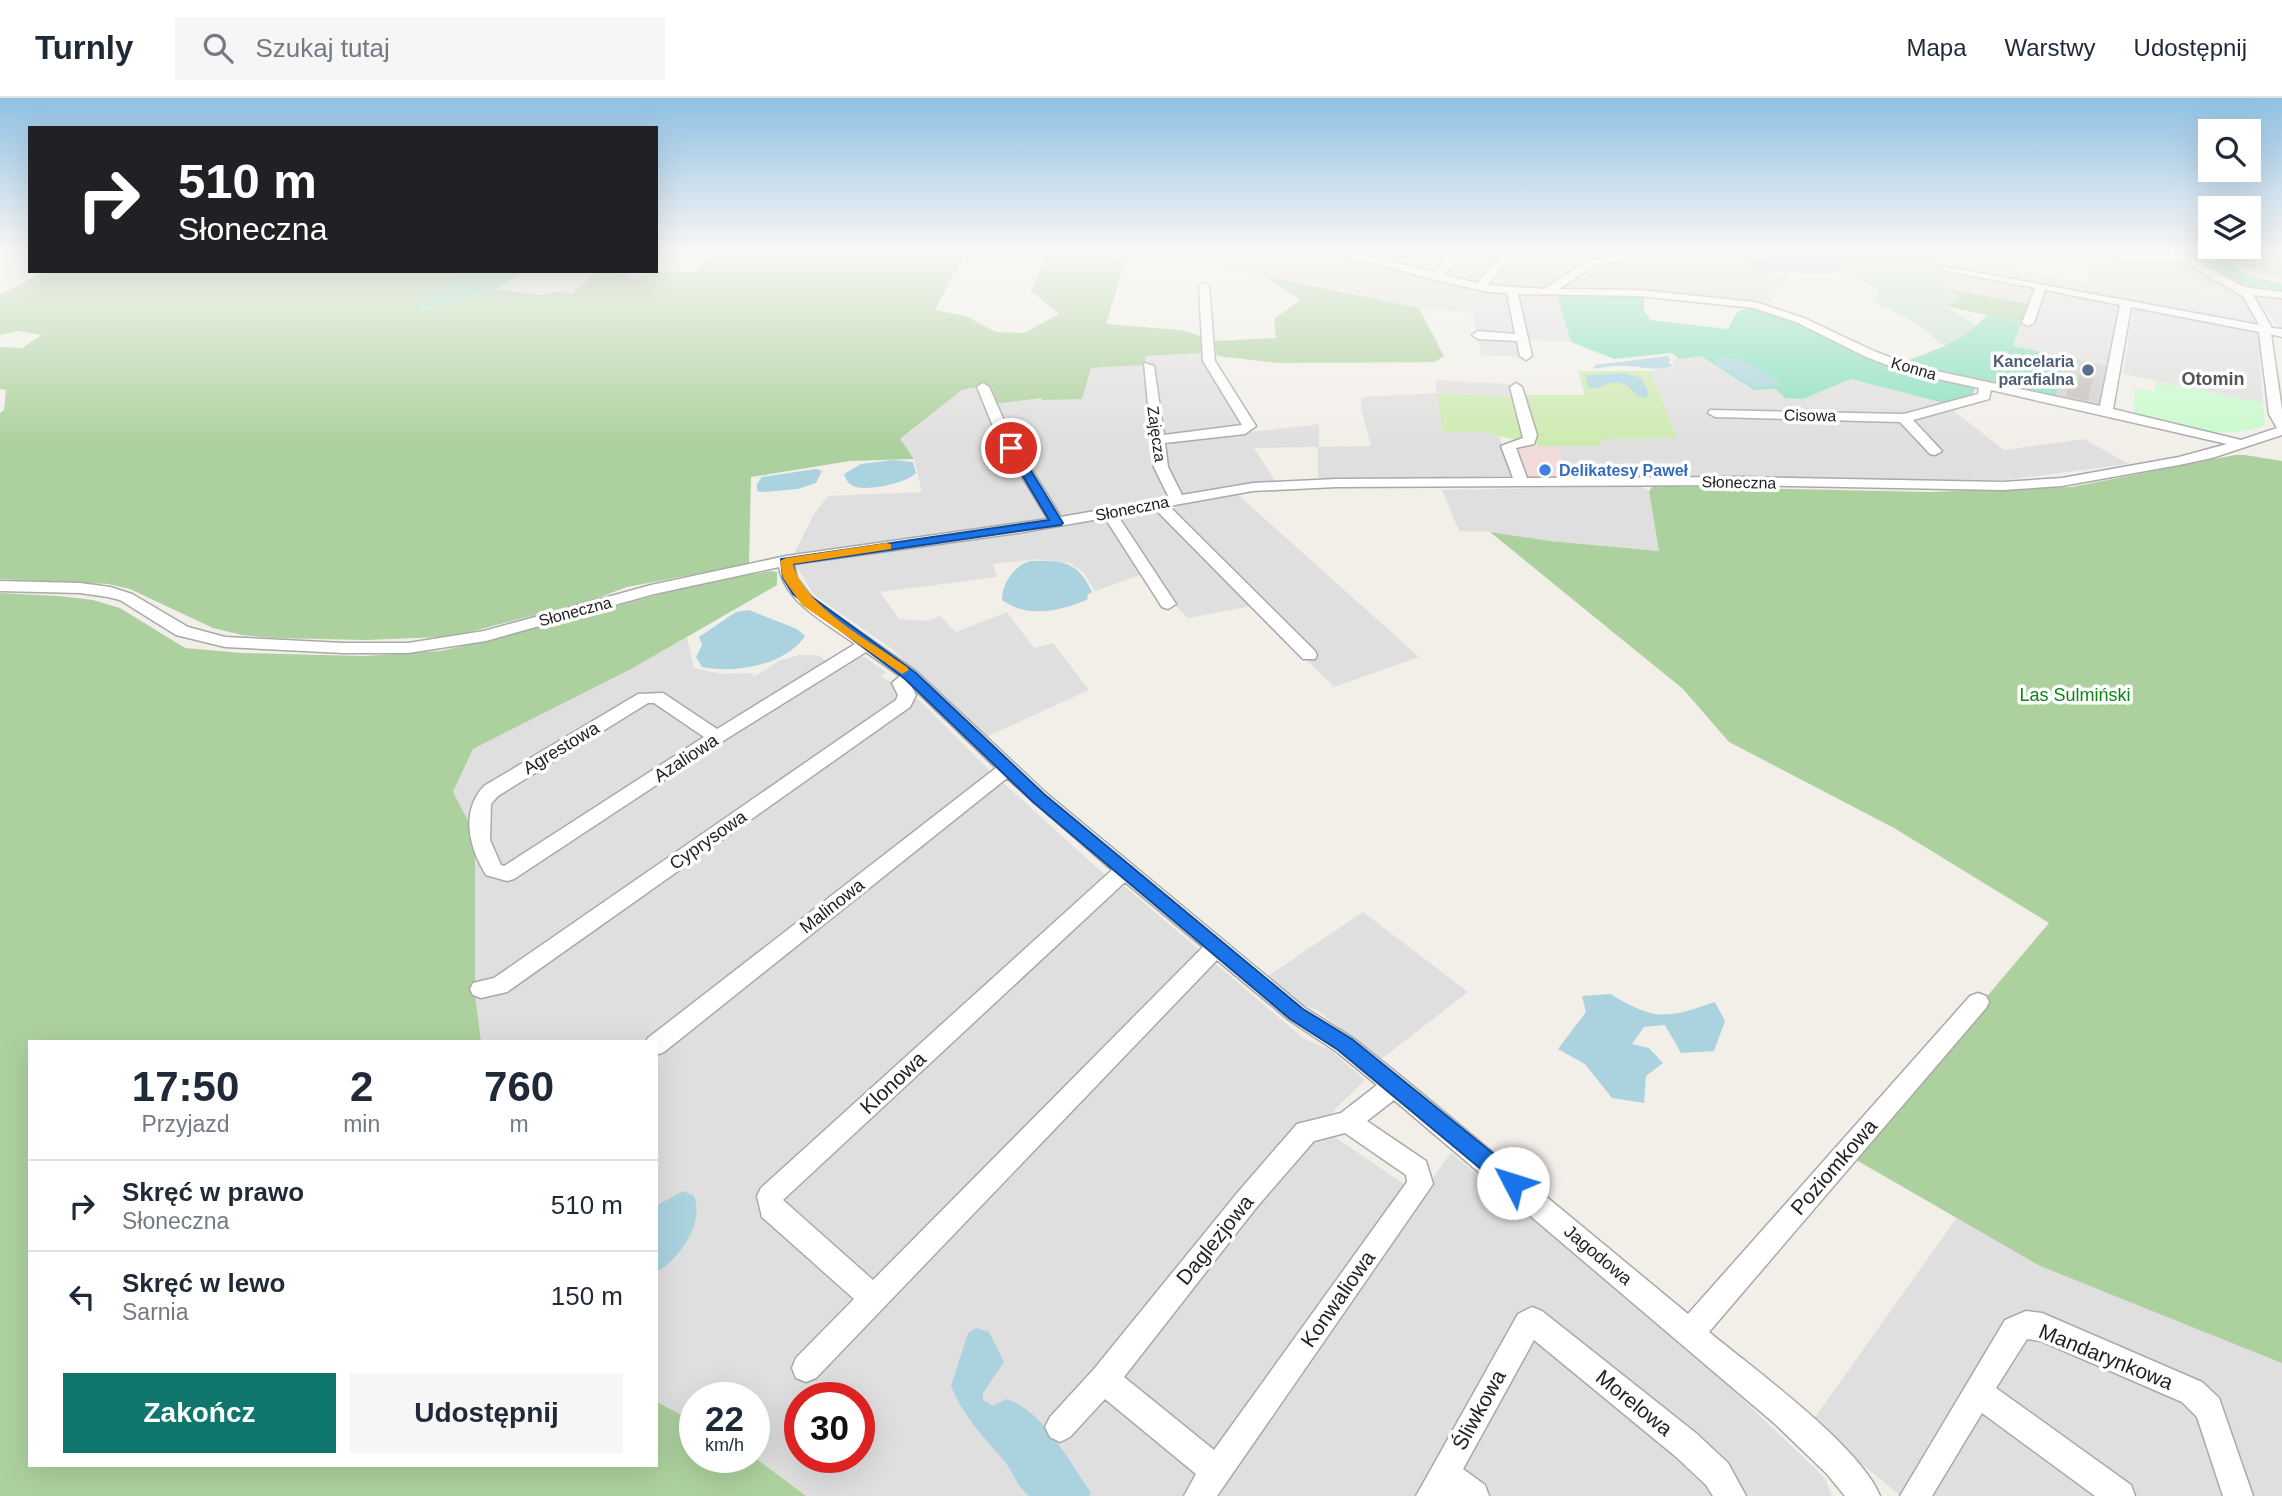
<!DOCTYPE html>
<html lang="pl">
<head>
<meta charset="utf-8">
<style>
  body { margin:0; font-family:Helvetica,sans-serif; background:#f6f6f7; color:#1f2937; height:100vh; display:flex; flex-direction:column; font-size:26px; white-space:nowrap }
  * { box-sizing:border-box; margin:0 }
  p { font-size:23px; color:#747a83 }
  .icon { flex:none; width:38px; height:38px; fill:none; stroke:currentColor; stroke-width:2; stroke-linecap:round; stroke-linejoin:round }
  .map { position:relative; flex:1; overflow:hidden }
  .drawer { position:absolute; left:28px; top:942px; width:630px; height:427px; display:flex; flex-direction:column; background:#fff; border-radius:0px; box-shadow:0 7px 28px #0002 }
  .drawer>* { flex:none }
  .guide { position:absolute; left:28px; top:28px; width:630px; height:147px; border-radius:0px; box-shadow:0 7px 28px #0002; background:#202124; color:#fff; overflow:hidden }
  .controls { position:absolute; left:2198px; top:21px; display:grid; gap:14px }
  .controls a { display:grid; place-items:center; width:63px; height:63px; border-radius:0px; background:#fff; box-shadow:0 7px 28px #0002; font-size:35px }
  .speed { position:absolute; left:679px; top:1284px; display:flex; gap:14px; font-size:35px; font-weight:700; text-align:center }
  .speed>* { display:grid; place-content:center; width:91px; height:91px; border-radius:50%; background:#fff; box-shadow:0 7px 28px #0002; line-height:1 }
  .speed small { font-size:18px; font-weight:400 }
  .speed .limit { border:10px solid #d22; background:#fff; color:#111 }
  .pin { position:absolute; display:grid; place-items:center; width:60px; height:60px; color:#fff; margin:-30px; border:4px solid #fff; border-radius:50%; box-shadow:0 2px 7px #0007 }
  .me { position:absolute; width:77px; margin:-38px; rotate:310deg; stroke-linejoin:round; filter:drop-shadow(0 0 5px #0008) }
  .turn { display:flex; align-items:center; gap:24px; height:147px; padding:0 35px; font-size:32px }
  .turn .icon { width:91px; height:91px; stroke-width:2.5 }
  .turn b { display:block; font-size:49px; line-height:60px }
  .eta { display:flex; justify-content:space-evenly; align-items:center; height:119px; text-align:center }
  .eta b { font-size:42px; font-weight:700; line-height:49px }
  .button { display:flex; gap:14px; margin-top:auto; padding:14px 35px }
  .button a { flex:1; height:80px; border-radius:0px; background:#0f766e; color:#fff; font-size:28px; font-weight:700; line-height:80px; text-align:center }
  .button a+a { background:#f6f6f7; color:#1f2937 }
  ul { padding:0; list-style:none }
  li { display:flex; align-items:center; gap:21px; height:91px; padding:0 35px; border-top:2px solid #e0e1e3 }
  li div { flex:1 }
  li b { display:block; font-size:26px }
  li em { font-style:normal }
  header { display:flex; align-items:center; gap:42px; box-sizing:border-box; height:98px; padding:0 35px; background:#fff; border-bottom:2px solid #e0e1e3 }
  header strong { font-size:33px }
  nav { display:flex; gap:38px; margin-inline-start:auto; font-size:24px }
  .search { width:490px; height:63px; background:#f6f6f7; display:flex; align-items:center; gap:18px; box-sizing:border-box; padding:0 24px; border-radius:0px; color:#747a83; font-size:26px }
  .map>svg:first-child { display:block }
  .residential { fill:#e0dfdf; fill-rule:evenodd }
  .commercial { fill:#f2dad9 }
  .religious { fill:#d0d0d0 }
  .grass { fill:#cdebb0 }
  .forest { fill:#add19e }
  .wetland { fill:#c6e0d4 }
  .park { fill:#c8facc }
  .pitch { fill:#88e0be }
  .water { fill:#aad3df }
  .building { fill:#c7bfb8 }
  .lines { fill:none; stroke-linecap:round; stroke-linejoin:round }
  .minor-casing { stroke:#a9a9a9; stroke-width:3 }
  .minor { fill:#fff; fill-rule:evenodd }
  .route { fill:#1a73e8; stroke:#114b97; stroke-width:2 }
  .slow { fill:#f59e0b }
  .service-dot { fill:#5c6f8a; stroke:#fff; stroke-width:2.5 }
  .shop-dot { fill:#3f7fe0; stroke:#fff; stroke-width:2.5 }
  .labels { text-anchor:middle; stroke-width:7; stroke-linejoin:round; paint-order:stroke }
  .far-service-label { font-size:16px; font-weight:bold; fill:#4e5e75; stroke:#fff; text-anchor:end }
  .far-street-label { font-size:16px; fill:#222; stroke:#fff }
  .far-shop-label { font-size:16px; font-weight:bold; fill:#366cbe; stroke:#fff; text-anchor:start }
  .far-quarter-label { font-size:18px; font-weight:bold; fill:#555; stroke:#fff }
  .park-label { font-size:18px; fill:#0c8416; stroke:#fff }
  .street-label { font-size:18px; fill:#222; stroke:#fff }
  .near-street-label { font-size:21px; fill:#222; stroke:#fff }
</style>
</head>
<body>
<header>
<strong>Turnly</strong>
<div class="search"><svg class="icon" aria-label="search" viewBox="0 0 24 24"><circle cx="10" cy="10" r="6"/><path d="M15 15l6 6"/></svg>Szukaj tutaj</div>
<nav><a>Mapa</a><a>Warstwy</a><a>Udostępnij</a></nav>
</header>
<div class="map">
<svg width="2282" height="1398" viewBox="0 0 2282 1398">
  <rect width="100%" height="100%" fill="#f2efe9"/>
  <g class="residential">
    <path d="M1131,151H1312L1465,188L1557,198L1571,244L1529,242L1531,259L1481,257L1473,215L1419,210L1318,187L1130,154Z"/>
    <path d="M1341,151H1462L1436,176Z"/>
    <path d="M1467,151H1746L1771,157L1763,162H1752L1748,171H1757L1789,179L1766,208L1743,203L1625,190L1558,192L1501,189L1441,178Z"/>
    <path d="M2054,151H2087L2139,162H2184L2237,193L2249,207L2257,227L1941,168L1946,157L2086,185L2091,159Z"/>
    <path d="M1939,171L2034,189L2028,206L1946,190L1934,180Z"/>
    <path d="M2046,193L2119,205L2107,268L2012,248L2021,224L2034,227Z"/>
    <path d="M2260,196L2282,199V233L2254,198Z"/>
    <path d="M2134,208L2258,231L2263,305L2123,276Z"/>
    <path d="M1203,255L1204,264L1242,326L1237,330L1172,337L1162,334L1153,267H1144L1150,325L1169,398L1059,420L1007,337L993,306L1042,300L1091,270L1143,267L1145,258Z"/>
    <path d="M1701,258L1754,292L1776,291L1803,301L1851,281L1944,305L2004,352L2084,341L2129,366L2005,382L1567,379L1558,348H1602L1600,341L1676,340L1650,273L1674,269L1672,261Z"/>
    <path d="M1435,282L1509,286L1512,299L1438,295L1443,334L1479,333L1499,338L1514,379L1318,380V349L1254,350L1275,383L1181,396L1168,374L1164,350L1174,343L1319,326V349L1371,348L1361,311V299L1437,295Z"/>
    <path d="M980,289L1049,422L794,456L814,416L828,398L922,394L914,361L900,342L962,292Z"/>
    <path d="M1640,388L1649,393L1660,453L1550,443L1490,434L1459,433L1442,392Z"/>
    <path d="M1237,396L1419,559L1334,589L1252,508L1188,520L1173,505L1115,419Z"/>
    <path d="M1106,421L1143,476L1095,493L1084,475L1070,465L1038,461L993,466L997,479L880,494L899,521L928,523L940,518L956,534L1007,514L1034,550L1053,545L1089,592L984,640L892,551L814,497L796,468L799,465L1022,436Z"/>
    <path d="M687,539L694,570L722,576L750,575L755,578L779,563L799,557H817L831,565L864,559L886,574L881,578L920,603L987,670L1117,788L1123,787L1303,940L1330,952L1365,982L1334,1012L1329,1035L1420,1097L1451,1055L1647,1214L1707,1267L1825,1380L1832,1398H806L754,1359V1300H695V1325L656,1303V943H481L453,694L473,651L633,570ZM800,1300H859V1360H800Z"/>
    <path d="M1363,814L1468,894L1380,962L1317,912L1295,905L1265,880Z"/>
    <path d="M1958,1118L2040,1168L2282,1264V1398H1901L1811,1325Z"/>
  </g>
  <path class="commercial" d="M1514,348H1558L1567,379H1526Z"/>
  <path class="religious" d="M2066,259L2107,268L2099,307H2090L2055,300Z"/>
  <g class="grass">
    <path d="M1578,273H1650L1677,340L1600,341L1602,348H1537L1523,297H1585Z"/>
    <path d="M1437,295L1512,299L1522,339L1516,342L1479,333L1443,334Z"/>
  </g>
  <g class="forest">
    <path d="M709,151H967L935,212L966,218L996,234L1024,235L1059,216L1031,193L1045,160C1071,152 1099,157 1126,161L1106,226L1181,232L1203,239V255L1146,258L1144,267L1091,270L1082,301L1042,302V300L993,306L985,288L962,292L900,341L914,361L850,363L751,379L749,466L627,489L592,502L470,534L440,539L367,542L273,540L242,537L213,530L130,491L108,486L0,481V315L4,312L6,292L0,291V249L22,250L42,237L19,233L0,237V197L45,173H466L417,214L495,191L541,197L561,193L572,196L597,173H615L634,182L654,174H695L708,160Z"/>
    <path d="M1262,177L1419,210L1444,258L1435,264L1279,265L1217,258L1213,243L1276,240L1274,221L1300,202Z"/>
    <path d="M1946,190L2028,206L2021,224L1944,208L1957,204Z"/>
    <path d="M2235,357H2245L2282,363V1265L2040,1168L1851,1059L2049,825L1894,730L1729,644L1683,591L1490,434L1550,443L1659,453L1649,393L1653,388L1930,394L2072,389Z"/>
    <path d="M771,473L777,474V487L633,570L473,651L453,694L475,736V895L481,943H30V1367H656V1303L695,1325V1360L754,1359L806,1398H0V495L59,498L93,502L120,510L185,550L242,555L364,558L440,553L495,541L701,485Z"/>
  </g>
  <g class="wetland">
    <path d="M1890,151H1918L1946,157L1935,180L1960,199L1957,204L1945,208L1988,235L1945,248C1936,244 1929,233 1919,227C1905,217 1888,211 1873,204L1879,194L1876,189L1836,173C1852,164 1877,164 1890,151Z"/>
    <path d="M2269,151H2282V181L2238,167L2275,163L2273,160L2278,157Z"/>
  </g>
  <path class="park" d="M2155,283L2263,305L2265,327C2223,345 2175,325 2133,316L2135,290L2154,294Z"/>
  <g class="pitch">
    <path d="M2174,151H2256L2267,158L2266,162L2226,163L2248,178L2282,185V196L2240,187Z"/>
    <path d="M466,173H524L495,191L415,214Z"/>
    <path d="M1615,196L1644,199V212L1650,222L1728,231L1737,214L1753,209L1793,222L1863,255L1976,288L1973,296L1944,305L1851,281L1803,301L1785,300L1776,291L1754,292L1701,258L1679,261L1672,255L1614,261L1571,244L1557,198Z"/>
    <path d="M1987,217L2021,224L2013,248L2066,259L2055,300L1901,265C1932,253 1964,244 1987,217Z"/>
  </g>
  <g class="water">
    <path d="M1782,151H1890C1879,161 1862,162 1849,166C1843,168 1839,172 1834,174C1822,177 1749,173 1740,167L1752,162L1767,161Z"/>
    <path d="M1667,258L1671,262L1668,264L1673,268C1655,275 1636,266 1615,268C1608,268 1601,270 1593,271L1595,267Z"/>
    <path d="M1723,260C1745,260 1762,273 1780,284L1781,287L1754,289L1712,264Z"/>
    <path d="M1624,275L1641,280L1649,295L1646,300C1632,300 1635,290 1623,286C1610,281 1601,292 1589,290L1585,277Z"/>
    <path d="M894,362L913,364L916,375C907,385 861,396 850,386C847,384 845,379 844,376L861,366Z"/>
    <path d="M816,371L822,373L816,385L798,391L764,394L757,393V386L762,379Z"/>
    <path d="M1030,463C1062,462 1078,463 1092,494L1087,497L1088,501C1061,513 1028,521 1002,502C1002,485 1014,468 1030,463Z"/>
    <path d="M749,512L797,531L805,538C786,567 735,576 702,569L696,559L702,547L699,539L736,514Z"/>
    <path d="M1610,896C1656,923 1665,921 1715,904L1725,923L1714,953L1681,955L1665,927L1644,929L1632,946L1649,950L1663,965L1646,978L1644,1005L1612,1000L1585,966L1558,951L1586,914L1582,898Z"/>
    <path d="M683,1093L694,1098C705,1125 679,1162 656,1174V1108Z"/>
    <path d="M977,1230L989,1234L1004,1264L983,1295V1302L993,1308L1006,1301C1042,1311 1071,1366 1091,1395L1089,1398H1029C1013,1384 1016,1377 1004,1363C984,1339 963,1318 951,1288L968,1235Z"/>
  </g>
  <path class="building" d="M2082,267L2095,270L2088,303L2066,298L2068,287L2076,288Z"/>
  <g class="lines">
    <g class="minor-casing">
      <g id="minor">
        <path d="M1323,151H1341L1434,174L1458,151H1469L1444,177L1477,185L1508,151H1519L1487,187L1544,191L1587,163L1615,158L1619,151H1629L1623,162L1594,168L1559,191L1639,192L1755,204L1804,220L1874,253L1913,268L2100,308L2120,207L2045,192L2034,225L2028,228L2022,225L2035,190L1946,173L1941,170L1942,168L2259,227L2243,198L2182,163H2136L2088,151C2116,151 2142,157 2171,157L2163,151H2176L2244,189L2282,194V200L2253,197L2272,230L2282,231V239L2271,236L2282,312V337L2212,360L2179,367L2062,388L2003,392L1738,387L1336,389L1253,393L1169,408L1315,553L1317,557L1315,561H1303L1155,411L1118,418L1176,506L1168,511L1162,509L1105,420L1018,435L794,466L797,480L813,501L917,574L1046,695L1305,910L1353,940L1403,980L1688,1216L1970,898L1978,895L1986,898L1989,904L1986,910L1709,1234C1754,1271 1860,1348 1880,1398H1845L1827,1376L1774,1325L1394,1002L1367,1023L1426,1063L1433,1086L1217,1398H1184L1196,1376L1105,1301L1070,1339L1060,1344L1050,1339L1045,1329L1050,1319L1094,1271L1238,1094L1297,1026L1341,1015L1377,987L1337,954L1289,922L1217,862L816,1280L806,1284L796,1280L792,1270L796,1260L854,1201L762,1119L757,1098L761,1090L1112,772L1007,680L664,954L656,957V943H646L648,940L996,670L911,588L916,597L910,609L507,894L481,900L473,897L470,891L473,885L494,880L896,602L898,597L892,585L900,578L866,554L723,643L514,781L507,783L486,777C469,749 460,714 484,688L638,596L663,595L717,631L855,546C828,526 785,505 779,469L654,496L486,543L408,555H343L225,549L176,537L120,502L108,499L80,495L0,493V483L80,485L110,489L132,496L188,529L225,539L343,545H408L484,533L651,487L786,458L1048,421L997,338L977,289L983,285L989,289L1011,338L1061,419L1169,400L1154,369L1144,265L1154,268L1164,337L1242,327L1203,263L1199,188L1204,185L1209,188L1215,263L1256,328L1245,336L1165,345L1168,369L1182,397L1253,385L1336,381L1513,380L1501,348L1523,340L1510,289L1516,285L1522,289L1537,337L1534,346L1516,350L1527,380L1738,379L2003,384L2062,380L2179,359L2227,346L1991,292L1989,301L1913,322L1942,353L1935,357L1930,356L1900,324L1715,319L1708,315L1710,312L1904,316L1978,296L1979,290L1906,274L1866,259L1796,224L1754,210L1639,198L1518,196L1532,258L1526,262L1520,258L1517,243L1478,241L1472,237L1478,233L1515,236L1507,195L1489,194L1435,182ZM2131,209L2259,234L2269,316L2277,330L2241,342L2113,311ZM648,605H654L704,639L504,768L501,767L490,742L491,706L498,698ZM1125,784L1203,849L873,1182L783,1102ZM1345,1035L1406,1077L1407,1084L1214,1352L1124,1279L1256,1110L1314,1043Z"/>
        <path d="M1532,1209L1542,1213L1697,1336L1728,1365L1746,1398H1713L1706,1387L1675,1358L1534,1242L1463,1371L1485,1387L1489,1398H1416L1518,1216Z"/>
        <path d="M2026,1213L2042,1215L2202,1284L2219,1300L2253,1398H2223L2197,1319L2182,1304L2041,1243L2027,1241L1996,1290L2131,1387L2135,1398H2095L1982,1315L1932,1398H1900L2005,1222Z"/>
      </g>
    </g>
    <use href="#minor" class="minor"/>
  </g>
  <linearGradient id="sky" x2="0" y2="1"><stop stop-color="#8fc0e4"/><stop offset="0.44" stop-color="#f9f8f5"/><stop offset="1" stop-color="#f9f8f5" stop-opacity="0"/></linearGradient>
  <rect width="2282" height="347" fill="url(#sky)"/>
  <path class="route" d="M1011,347L1017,350L1063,425L1061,427L793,466L796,480L805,494L916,575L1044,696L1303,911L1352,941L1521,1078L1524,1085L1521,1092L1513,1095L1506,1092L1338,952L1290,921L1033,704L905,581L793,496L783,480L781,461L1049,422L1006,350Z"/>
  <path class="slow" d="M886,445L891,446V451L793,466C802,507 873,545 907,569L909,572L902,576L802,507L783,480L780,463L786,460Z"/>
  <circle class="service-dot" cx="2088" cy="272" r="7"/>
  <circle class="shop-dot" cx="1545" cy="372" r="7"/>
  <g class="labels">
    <g class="far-service-label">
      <text x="2074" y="269">Kancelaria<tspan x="2074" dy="18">parafialna</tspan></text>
    </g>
    <g class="far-street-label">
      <text transform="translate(1914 270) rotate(16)" y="6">Konna</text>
      <text transform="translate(1810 317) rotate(1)" y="6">Cisowa</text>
      <text transform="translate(1157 336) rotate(82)" y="6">Zajęcza</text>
      <text transform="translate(1739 384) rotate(1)" y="6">Słoneczna</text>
      <text transform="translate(1132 410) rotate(-11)" y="6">Słoneczna</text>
      <text transform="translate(575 513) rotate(-15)" y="6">Słoneczna</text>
    </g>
    <g class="far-shop-label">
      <text x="1559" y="378">Delikatesy Paweł</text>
    </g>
    <g class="far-quarter-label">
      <text x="2213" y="287">Otomin</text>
    </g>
    <g class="park-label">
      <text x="2075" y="603">Las Sulmiński</text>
    </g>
    <g class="street-label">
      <text transform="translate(561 650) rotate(-31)" y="6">Agrestowa</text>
      <text transform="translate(686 660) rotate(-33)" y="6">Azaliowa</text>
      <text transform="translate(708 742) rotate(-35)" y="6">Cyprysowa</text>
      <text transform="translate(832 808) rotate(-38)" y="6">Malinowa</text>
      <text transform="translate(1598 1157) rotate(40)" y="6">Jagodowa</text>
    </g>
    <g class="near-street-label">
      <text transform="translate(893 985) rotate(-43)" y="7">Klonowa</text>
      <text transform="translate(1834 1069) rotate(-49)" y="7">Poziomkowa</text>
      <text transform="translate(1215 1142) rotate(-51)" y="7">Daglezjowa</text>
      <text transform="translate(1338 1201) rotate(-55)" y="7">Konwaliowa</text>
      <text transform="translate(2106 1259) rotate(22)" y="7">Mandarynkowa</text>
      <text transform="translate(1634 1305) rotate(39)" y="7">Morelowa</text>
      <text transform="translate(1479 1312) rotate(-61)" y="7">Śliwkowa</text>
    </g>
  </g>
</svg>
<div class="controls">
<a><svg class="icon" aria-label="search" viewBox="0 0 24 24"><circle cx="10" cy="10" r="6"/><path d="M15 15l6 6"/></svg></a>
<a><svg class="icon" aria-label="layers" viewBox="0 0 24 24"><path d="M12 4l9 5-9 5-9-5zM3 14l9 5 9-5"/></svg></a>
</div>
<div class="speed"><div>22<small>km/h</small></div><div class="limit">30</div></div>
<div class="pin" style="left:1011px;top:350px;background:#d93025"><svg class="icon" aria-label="arrive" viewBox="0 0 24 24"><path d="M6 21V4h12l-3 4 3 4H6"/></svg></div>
<svg class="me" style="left:1513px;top:1085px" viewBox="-20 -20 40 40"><circle r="19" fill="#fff"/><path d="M0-13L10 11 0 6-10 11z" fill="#1a73e8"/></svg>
<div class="guide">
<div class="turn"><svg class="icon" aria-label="right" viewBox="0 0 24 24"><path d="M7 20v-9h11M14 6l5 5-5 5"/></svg><div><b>510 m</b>Słoneczna</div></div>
</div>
<section class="drawer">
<div class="eta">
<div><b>17:50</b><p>Przyjazd</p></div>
<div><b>2</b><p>min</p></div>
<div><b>760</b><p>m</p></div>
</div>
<ul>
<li><svg class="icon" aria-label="right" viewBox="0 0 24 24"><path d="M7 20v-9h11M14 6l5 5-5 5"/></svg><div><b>Skręć w prawo</b><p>Słoneczna</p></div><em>510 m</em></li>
<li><svg class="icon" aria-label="left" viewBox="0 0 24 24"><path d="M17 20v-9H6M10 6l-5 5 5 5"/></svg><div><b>Skręć w lewo</b><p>Sarnia</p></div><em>150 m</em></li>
</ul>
<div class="button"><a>Zakończ</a><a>Udostępnij</a></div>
</section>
</div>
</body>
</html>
